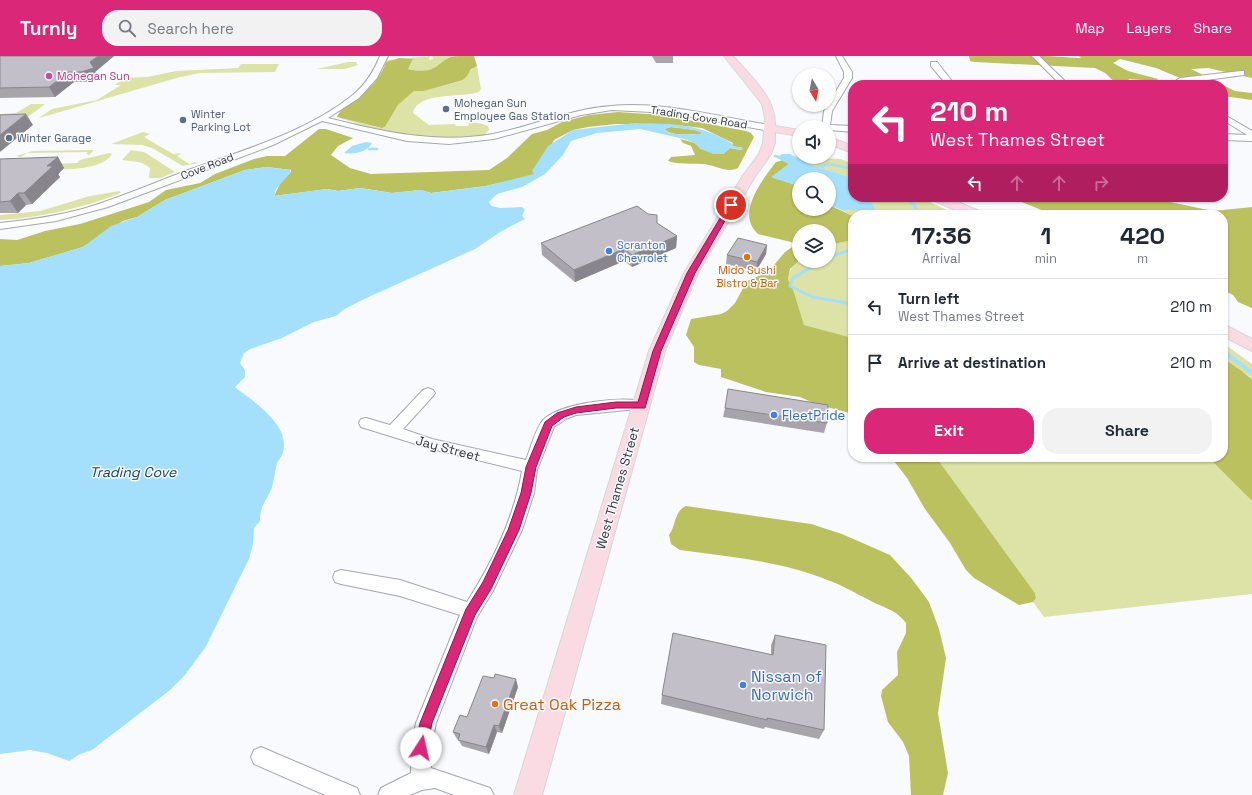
<!DOCTYPE html>
<html lang="en">
<head>
<meta charset="utf-8">
<style>
  body { margin:0; font-family:"Space Grotesk",sans-serif; background:#f2f2f3; color:#1f2937; height:100vh; display:flex; flex-direction:column; font-size:15px; white-space:nowrap }
  * { box-sizing:border-box; margin:0 }
  p { font-size:13px; color:#747a83 }
  .icon { flex:none; width:22px; height:22px; fill:none; stroke:currentColor; stroke-width:2; stroke-linecap:round; stroke-linejoin:round }
  .map { position:relative; flex:1; overflow:hidden }
  .panel { position:absolute; left:848px; top:154px; width:380px; height:252px; display:flex; flex-direction:column; background:#fff; border-radius:16px; box-shadow:0 1px 3px #0004 }
  .panel>* { flex:none }
  .hud { position:absolute; left:848px; top:24px; width:380px; height:122px; border-radius:16px; box-shadow:0 1px 3px #0004; background:#db2777; color:#fff; overflow:hidden }
  .needle { width:26px; rotate:170deg }
  .fabs { position:absolute; left:792px; top:12px; display:grid; gap:8px }
  .fabs a { display:grid; place-items:center; width:44px; height:44px; border-radius:50%; background:#fff; box-shadow:0 1px 3px #0004; font-size:20px }
  .pin { position:absolute; display:grid; place-items:center; width:34px; height:34px; color:#fff; margin:-17px; border:2px solid #fff; border-radius:50%; box-shadow:0 1px 4px #0007 }
  .me { position:absolute; width:44px; margin:-22px; rotate:10deg; stroke-linejoin:round; filter:drop-shadow(0 0 3px #0008) }
  .turn { display:flex; align-items:center; gap:14px; height:84px; padding:0 16px; font-size:18px }
  .turn .icon { width:52px; height:52px; stroke-width:2.5 }
  .turn b { display:block; font-size:28px; line-height:34px }
  .lanes { display:flex; align-items:center; height:38px; padding:0 16px; background:#0003; justify-content:center; gap:20px; direction:ltr }
  .lanes .off { opacity:.35 }
  .eta { display:flex; justify-content:space-evenly; align-items:center; height:68px; text-align:center }
  .eta b { font-size:24px; font-weight:800; line-height:28px }
  .button { display:flex; gap:8px; margin-top:auto; padding:8px 16px }
  .button a { flex:1; height:46px; border-radius:16px; background:#db2777; color:#fff; font-size:16px; font-weight:800; line-height:46px; text-align:center }
  .button a+a { background:#f2f2f3; color:#1f2937 }
  ul { padding:0; list-style:none }
  li { display:flex; align-items:center; gap:12px; height:56px; padding:0 16px; border-top:1px solid #e0e1e3 }
  li div { flex:1 }
  li b { display:block; font-size:15px }
  li em { font-style:normal }
  header { display:flex; align-items:center; gap:24px; box-sizing:border-box; height:56px; padding:0 20px; background:#db2777; color:#fff }
  header strong { font-size:19px }
  nav { display:flex; gap:22px; margin-inline-start:auto; font-size:14px }
  .search { width:280px; height:36px; background:#f2f2f3; display:flex; align-items:center; gap:10px; box-sizing:border-box; padding:0 14px; border-radius:16px; color:#747a83; font-size:15px }
  .map>svg:first-child { display:block }
  .green { fill:#dde2a6 }
  .forest { fill:#bcc160 }
  .water { fill:#a4dffc; fill-rule:evenodd }
  .lines { fill:none; stroke-linecap:round; stroke-linejoin:round }
  .stream-far2 { stroke:#a4dffc; stroke-width:2.5 }
  .stream-far1 { stroke:#a4dffc; stroke-width:3 }
  .stream { stroke:#a4dffc; stroke-width:4 }
  .minor-casing { stroke:#a4a7b0; stroke-width:2 }
  .major-casing { stroke:#d6d7d7; stroke-width:2 }
  .minor { fill:#fff; fill-rule:evenodd }
  .major { fill:#fadbe3; fill-rule:evenodd }
  .wall { fill:#a7a4ac }
  .shaded-wall { fill:#88868c }
  .building { fill:#c2bfc8; stroke:#88868c }
  .route { fill:#db2777; stroke:#8e194d }
  .hotel-dot { fill:#d1479c; stroke:#f9fafe; stroke-width:1.5 }
  .service-dot { fill:#5c6f8a; stroke:#f9fafe; stroke-width:1.5 }
  .shop-dot { fill:#3f7fe0; stroke:#f9fafe; stroke-width:1.5 }
  .food-dot { fill:#e8710a; stroke:#f9fafe; stroke-width:1.5 }
  .labels { text-anchor:middle; stroke-width:3; stroke-linejoin:round; paint-order:stroke }
  .far-hotel-label { font-size:11px; fill:#b23c85; stroke:#f9fafe; text-anchor:start }
  .far-service-label { font-size:11px; fill:#4e5e75; stroke:#f9fafe; text-anchor:start }
  .far-street-label { font-size:11px; fill:#333539; stroke:#f9fafe }
  .far-shop-label { font-size:11px; fill:#366cbe; stroke:#f9fafe; text-anchor:start }
  .far-food-label { font-size:11px; fill:#c56008; stroke:#f9fafe }
  .shop-label { font-size:13px; fill:#366cbe; stroke:#f9fafe; text-anchor:start }
  .street-label { font-size:13px; fill:#333539; stroke:#f9fafe }
  .water-label { font-size:14px; font-style:italic; fill:#104053; stroke:#f9fafe }
  .near-shop-label { font-size:16px; fill:#366cbe; stroke:#f9fafe; text-anchor:start }
  .near-food-label { font-size:16px; fill:#c56008; stroke:#f9fafe; text-anchor:start }
</style>
</head>
<body>
<header>
<strong>Turnly</strong>
<div class="search"><svg class="icon" aria-label="search" viewBox="0 0 24 24"><circle cx="10" cy="10" r="6"/><path d="M15 15l6 6"/></svg>Search here</div>
<nav><a>Map</a><a>Layers</a><a>Share</a></nav>
</header>
<div class="map">
<svg width="1252" height="739" viewBox="0 0 1252 739">
  <rect width="100%" height="100%" fill="#f9fafe"/>
  <g class="green">
    <path d="M430,0L429,4L433,3L432,0H454C447,1 447,4 442,8C432,17 420,16 408,13L413,3L400,2L386,6L388,4Z"/>
    <path d="M348,6H356L358,9L345,13H317Z"/>
    <path d="M241,8H279L275,16L200,17L180,21L39,62L52,53L97,44L121,29H115L124,22L147,21L176,15L238,12Z"/>
    <path d="M476,9L477,10L481,33L479,36C464,42 417,35 413,57L429,69L455,68L456,70H468L469,67C475,66 482,67 488,70L489,74L483,80L424,83L380,75L337,61L381,72L385,71L398,49L414,35H424L463,24C468,19 470,13 476,9Z"/>
    <path d="M31,48H45L25,63H0V58L16,57Z"/>
    <path d="M143,76L150,78L144,81L173,98L182,97L177,100L189,108L195,106L199,107L183,110L152,92L142,89L111,88Z"/>
    <path d="M94,94L89,99L86,98L88,96L27,97L21,101L16,100L33,95Z"/>
    <path d="M131,94L144,96L175,116L161,122H149L150,112C142,104 132,106 122,104Z"/>
    <path d="M109,97L112,98C97,122 25,111 0,110L77,107L80,104Z"/>
    <path d="M797,98H799V101L841,103L853,108V122L814,110L796,101Z"/>
    <path d="M119,135L121,136L119,138C81,152 41,162 0,164V159L40,155L90,140Z"/>
    <path d="M871,141H920L957,159L853,160L844,155C854,150 866,158 876,153L871,146Z"/>
    <path d="M853,184V282L804,269L794,236L788,223C793,199 809,205 829,205V189Z"/>
    <path d="M1223,287L1252,308V324L1242,315L1223,302Z"/>
    <path d="M936,401H1208L1252,445V538L1044,561L1033,546L1036,542L1035,537Z"/>
  </g>
  <g class="forest">
    <path d="M458,0H474L477,10L471,13L467,20L463,24L424,35H414L398,49L385,71L382,72L337,61C342,49 359,42 368,33C376,26 382,17 386,6L400,2L413,3L408,13C441,21 438,0 458,0Z"/>
    <path d="M969,0H1047L1078,2H1081L1079,0H1252V22L1208,12L1191,13L1223,29H1183L1188,26L1187,25L1156,12L1120,3L1113,7L1128,15L1158,23L1157,25L1129,23L1128,25L1132,29H1118L1105,17L1095,12L975,6L970,5Z"/>
    <path d="M1223,29L1235,35L1252,37V44L1223,40Z"/>
    <path d="M618,56L662,59L746,75L751,77L754,81L738,112C726,118 714,108 702,108C690,107 679,109 668,105L671,101L695,99L691,90L683,87L680,83L695,87L701,93L723,98L730,92L741,94L743,92L732,90L733,87L702,72L685,70L660,68H616L588,71L573,74L554,84L535,119L486,130L431,137L421,134L392,137L360,132L338,135L327,133L274,140L281,126L291,116V114L266,111L245,114L165,144L137,161L123,165L83,191L29,207L0,210V183L17,184L45,175L80,168L149,146L166,134L200,127L215,118L254,103L267,100H285L319,73H326L353,82L338,90L331,99L350,112L371,118L489,114L507,102L532,78L547,74L562,66L589,59Z"/>
    <path d="M671,71L695,74L703,77L700,78C690,78 672,81 664,73Z"/>
    <path d="M783,104L789,108L772,121L799,130V153H829V149L853,160V184L829,189V175H799V205L790,213L788,223L794,236L804,269L853,282V358L816,348L800,341L766,336L721,321V313L699,309L694,306V291L686,279L691,263L721,258L727,255L735,247L747,225L768,216L785,196L795,189L791,186L758,178C735,158 763,123 776,106Z"/>
    <path d="M1009,141H1146L1213,155L1252,151V252L1238,246L1233,239L1223,234V159H1054Z"/>
    <path d="M1223,302L1242,315L1252,324V445L1208,401H1223Z"/>
    <path d="M891,401H936L1035,537L1036,542L1033,546L1019,549L974,522L966,514L950,487L925,453L907,422Z"/>
    <path d="M686,450L811,468L842,478L890,499L912,523L929,546L939,573L946,602L938,657L948,717L943,739H911L909,700L903,686L888,666L881,640L882,634L898,619L897,596L906,577V567C895,553 886,553 871,545C857,538 844,530 830,525C782,505 730,501 680,494L671,488L669,479C676,470 674,455 686,450Z"/>
  </g>
  <g class="water">
    <path d="M635,67C675,68 698,67 733,88L732,90L743,92L741,94L730,92L723,98H713L701,93L695,87L684,83L640,73L597,77L571,85L563,99L545,118L522,131L497,138L489,146L491,150L500,152L522,151L525,153L522,160L525,163L500,176L475,193L362,244L343,254L336,260L314,266L282,282L250,293L244,297L240,307L245,314V321L235,331C242,337 250,342 257,348C272,361 290,378 282,399C281,402 278,404 277,407C275,415 274,423 272,431C267,446 260,447 260,465L254,472L253,488L249,503L205,592L184,620L170,634L92,694L80,698L69,705L47,697L30,694L0,698V210L29,207L83,191L111,170L137,161L165,144L245,114L266,111L290,114L291,116L276,133L274,140L327,133L338,135L360,132L392,137L421,134L431,137L486,130L534,118L532,115L548,90L573,74ZM671,71L695,74L703,77L700,78C690,78 672,81 664,73Z"/>
    <path d="M366,86L372,87C368,95 355,99 344,97L352,90Z"/>
    <path d="M782,98H790L814,110L853,122V141H871V146L876,153C867,159 854,151 844,155L829,149V123H799V130L773,122L772,120L789,108L777,102Z"/>
  </g>
  <g class="lines">
    <g class="stream-far2">
      <path d="M369,93H377"/>
      <path d="M775,100L783,102"/>
      <path d="M815,113L829,108L853,113"/>
    </g>
    <g class="stream-far1">
      <path d="M906,141L914,149L919,159"/>
      <path d="M829,201L853,193"/>
      <path d="M821,205L793,222L790,230L812,241L853,248"/>
    </g>
    <path class="stream" d="M1223,295L1252,317"/>
    <g class="minor-casing">
      <g id="minor">
        <path d="M380,0H388L377,22L359,42L328,62C383,76 436,88 493,78C533,70 570,53 611,50C664,45 718,61 770,69L774,72L770,75L671,57L612,54L581,59L494,83L449,88L407,85L322,65L273,89L108,151L56,165L0,173V167C29,164 58,160 86,152C122,141 156,126 191,113C246,93 307,76 353,39C366,28 374,15 380,0Z"/>
        <path d="M836,0H842L852,16V22L832,55L830,69L853,70V76L829,74V71H822L824,55L844,22V16Z"/>
        <path d="M1032,0H1039L1069,29H1061Z"/>
        <path d="M931,6H937L955,29H947L931,10Z"/>
        <path d="M1241,15H1244V19L1169,29L1180,22Z"/>
        <path d="M1223,58L1252,75V85L1223,84V78L1247,79L1223,64Z"/>
        <path d="M428,332L433,334L435,337L433,340L403,373L432,383L526,404C530,394 536,372 543,364C560,347 624,339 647,346L649,349L647,352L576,359L566,363L554,371L537,414L534,437L522,474L493,535L477,561L436,667L431,692V712L490,732L494,739H454L435,732L422,734L410,739H378L381,732L411,717V692L416,667L460,559L400,540L341,528L335,526L333,521L335,516L341,514L400,524L467,546C493,505 514,462 522,415L432,393L361,371L359,367L361,363L366,362L390,369L423,334Z"/>
        <path d="M261,691L357,732L360,739H325L254,708L251,701L254,694Z"/>
      </g>
    </g>
    <g class="major-casing">
      <g id="major">
        <path d="M724,0H733C750,20 776,41 775,70L799,74V80L775,76V87L771,98L754,122L698,217L665,295L542,739H514L649,295L684,217L742,121L759,98L763,87L765,62L762,48Z"/>
        <path d="M829,81L853,90V97L829,88Z"/>
        <path d="M931,141H947L981,156L982,159H966L933,144Z"/>
        <path d="M1223,268L1252,283V295L1223,280Z"/>
      </g>
    </g>
    <use href="#minor" class="minor"/>
    <use href="#major" class="major"/>
  </g>
  <g class="wall">
    <path d="M0,0H114L95,16L99,22L87,26H74L55,41L0,42Z"/>
    <path d="M652,0H673V7H656Z"/>
    <path d="M58,101L64,112L58,118L60,121L32,148L26,149L18,157H0V103Z"/>
    <path d="M657,167L677,180L676,192L632,211L624,205L575,226L542,199L541,187Z"/>
    <path d="M767,189L766,198L756,215L726,208L727,199Z"/>
    <path d="M725,352L827,367L824,377L723,361Z"/>
    <path d="M775,579L824,674L819,683L765,671L764,673L661,648L662,639L771,598V589Z"/>
    <path d="M518,631L502,677L497,676L489,698L462,690L458,683H457L453,676L467,661Z"/>
  </g>
  <g class="shaded-wall">
    <path d="M98,0H114L95,16L99,22L87,26L81,16L90,6Z"/>
    <path d="M69,16L74,26L55,41L49,31Z"/>
    <path d="M26,58L33,69L0,96V79Z"/>
    <path d="M58,101L64,112L58,118L60,121L32,148L24,137L47,110Z"/>
    <path d="M18,137L26,149L18,157L10,145Z"/>
    <path d="M677,180L676,192L632,211V199Z"/>
    <path d="M767,189L766,198L756,215L757,206Z"/>
    <path d="M624,193V205L575,226L574,214Z"/>
    <path d="M516,623L518,631L502,677L499,670Z"/>
    <path d="M494,669L497,676L489,698L486,691Z"/>
  </g>
  <g class="building">
    <path d="M0,0H98L90,6L94,12L81,16H69L49,31L0,32Z"/>
    <path d="M26,58L0,79V59Z"/>
    <path d="M58,101L47,110H53L24,137H18L10,145L0,146V103Z"/>
    <path d="M637,150L648,158L657,159V167L677,180L632,199L624,193L574,214L541,187Z"/>
    <path d="M738,182L767,189L757,206L727,199Z"/>
    <path d="M728,333L828,349L827,367L725,352Z"/>
    <path d="M673,577L773,599L775,579L826,589L824,674L767,662V664L662,639Z"/>
    <path d="M495,618L516,623L499,670L494,669L486,691L458,684L460,678L453,676L460,659L467,661L483,620L494,622Z"/>
  </g>
  <path class="route" d="M731,147L734,149L695,217L661,295L645,352H616L576,357L564,361L552,370L536,411L531,437L519,474L491,533L475,559L432,667L426,697L421,699L416,697L414,692L420,667L466,553L483,526L508,474L521,437L526,411L545,366L557,357L576,351L616,346H638L653,295L687,217L728,149Z"/>
  <circle class="hotel-dot" cx="49" cy="20" r="4"/>
  <g class="service-dot">
    <circle cx="446" cy="53" r="4"/>
    <circle cx="183" cy="64" r="4"/>
    <circle cx="9" cy="82" r="4"/>
  </g>
  <g class="shop-dot">
    <circle cx="609" cy="195" r="4"/>
    <circle cx="774" cy="359" r="4"/>
    <circle cx="743" cy="629" r="4"/>
  </g>
  <g class="food-dot">
    <circle cx="747" cy="201" r="4"/>
    <circle cx="495" cy="648" r="4"/>
  </g>
  <g class="labels">
    <g class="far-hotel-label">
      <text x="57" y="24">Mohegan Sun</text>
    </g>
    <g class="far-service-label">
      <text x="454" y="51">Mohegan Sun<tspan x="454" dy="13">Employee Gas Station</tspan></text>
      <text x="191" y="62">Winter<tspan x="191" dy="13">Parking Lot</tspan></text>
      <text x="17" y="86">Winter Garage</text>
    </g>
    <g class="far-street-label">
      <text transform="translate(699 61) rotate(9)" y="4">Trading Cove Road</text>
      <text transform="translate(207 110) rotate(-21)" y="4">Cove Road</text>
    </g>
    <g class="far-shop-label">
      <text x="617" y="193">Scranton<tspan x="617" dy="13">Chevrolet</tspan></text>
    </g>
    <g class="far-food-label">
      <text x="747" y="218">Mido Sushi<tspan x="747" dy="13">Bistro &amp; Bar</tspan></text>
    </g>
    <g class="shop-label">
      <text x="782" y="364">FleetPride</text>
    </g>
    <g class="street-label">
      <text transform="translate(448 392) rotate(15)" y="5">Jay Street</text>
      <text transform="translate(617 432) rotate(-74)" y="5">West Thames Street</text>
    </g>
    <g class="water-label">
      <text x="133" y="421">Trading Cove</text>
    </g>
    <g class="near-shop-label">
      <text x="751" y="626">Nissan of<tspan x="751" dy="18">Norwich</tspan></text>
    </g>
    <g class="near-food-label">
      <text x="503" y="654">Great Oak Pizza</text>
    </g>
  </g>
</svg>
<div class="fabs">
<a><svg class="needle" viewBox="-14 -14 28 28"><path d="M0-13l5 13h-10z" fill="#e53935"/><path d="M0 13l5-13h-10z" fill="#747a83"/></svg></a>
<a><svg class="icon" aria-label="sound" viewBox="0 0 24 24"><path d="M4 9h4l5-4v14l-5-4H4zM17 9q2 3 0 6"/></svg></a>
<a><svg class="icon" aria-label="search" viewBox="0 0 24 24"><circle cx="10" cy="10" r="6"/><path d="M15 15l6 6"/></svg></a>
<a><svg class="icon" aria-label="layers" viewBox="0 0 24 24"><path d="M12 4l9 5-9 5-9-5zM3 14l9 5 9-5"/></svg></a>
</div>
<div class="pin" style="left:731px;top:149px;background:#d93025"><svg class="icon" aria-label="arrive" viewBox="0 0 24 24"><path d="M6 21V4h12l-3 4 3 4H6"/></svg></div>
<svg class="me" style="left:421px;top:692px" viewBox="-20 -20 40 40"><circle r="19" fill="#fff"/><path d="M0-13L10 11 0 6-10 11z" fill="#db2777"/></svg>
<div class="hud">
<div class="turn"><svg class="icon" aria-label="left" viewBox="0 0 24 24"><path d="M17 20v-9H6M10 6l-5 5 5 5"/></svg><div><b>210 m</b>West Thames Street</div></div>
<div class="lanes"><svg class="icon" aria-label="left" viewBox="0 0 24 24"><path d="M17 20v-9H6M10 6l-5 5 5 5"/></svg><svg class="icon off" aria-label="ahead" viewBox="0 0 24 24"><path d="M12 20V5M6 11l6-6 6 6"/></svg><svg class="icon off" aria-label="ahead" viewBox="0 0 24 24"><path d="M12 20V5M6 11l6-6 6 6"/></svg><svg class="icon off" aria-label="right" viewBox="0 0 24 24"><path d="M7 20v-9h11M14 6l5 5-5 5"/></svg></div>
</div>
<section class="panel">
<div class="eta">
<div><b>17:36</b><p>Arrival</p></div>
<div><b>1</b><p>min</p></div>
<div><b>420</b><p>m</p></div>
</div>
<ul>
<li><svg class="icon" aria-label="left" viewBox="0 0 24 24"><path d="M17 20v-9H6M10 6l-5 5 5 5"/></svg><div><b>Turn left</b><p>West Thames Street</p></div><em>210 m</em></li>
<li><svg class="icon" aria-label="arrive" viewBox="0 0 24 24"><path d="M6 21V4h12l-3 4 3 4H6"/></svg><div><b>Arrive at destination</b></div><em>210 m</em></li>
</ul>
<div class="button"><a>Exit</a><a>Share</a></div>
</section>
</div>
</body>
</html>
